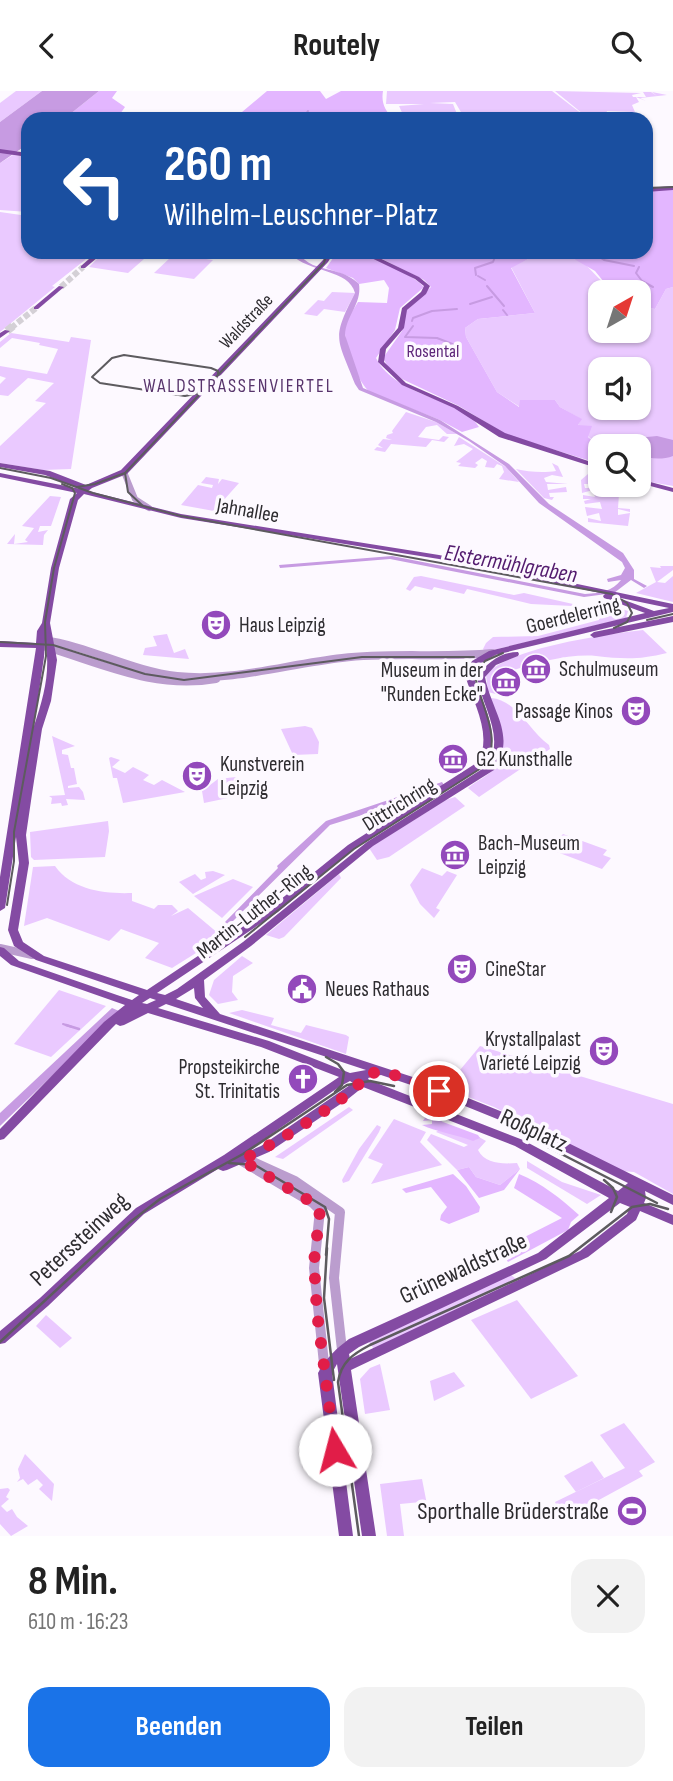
<!DOCTYPE html>
<html lang="de">
<head>
<meta charset="utf-8">
<style>
  body { margin:0; font-family:"Sofia Sans Condensed",sans-serif; background:#f2f2f2; color:#222; height:100vh; display:flex; flex-direction:column; font-size:26px; white-space:nowrap }
  * { box-sizing:border-box; margin:0 }
  p { font-size:23px; color:#767676 }
  .icon { flex:none; width:38px; height:38px; fill:none; stroke:currentColor; stroke-width:2; stroke-linecap:round; stroke-linejoin:round }
  .map { position:relative; height:1445px; overflow:hidden }
  .sheet { display:flex; flex-direction:column; background:#fff; flex:1 }
  .sheet>* { flex:none }
  .top-card { position:absolute; left:21px; top:21px; width:632px; height:147px; border-radius:21px; box-shadow:0 2px 5px #0004; background:#1a4fa0; color:#fff; overflow:hidden }
  .needle { width:46px; rotate:39deg }
  .tools { position:absolute; left:588px; top:189px; display:grid; gap:14px }
  .tools a { display:grid; place-items:center; width:63px; height:63px; border-radius:14px; background:#fff; box-shadow:0 2px 5px #0004; font-size:35px }
  .pin { position:absolute; display:grid; place-items:center; width:60px; height:60px; color:#fff; margin:-30px; border:4px solid #fff; border-radius:50%; box-shadow:0 2px 7px #0007 }
  .me { position:absolute; width:77px; margin:-38px; rotate:352deg; stroke-linejoin:round; filter:drop-shadow(0 0 5px #0008) }
  .turn { display:flex; align-items:center; gap:24px; height:147px; padding:0 28px; font-size:32px }
  .turn .icon { width:91px; height:91px; stroke-width:2.5 }
  .turn b { display:block; font-size:49px; line-height:60px }
  .round { display:grid; place-items:center; flex:none; width:74px; height:74px; border-radius:21px; background:#f2f2f2 }
  .summary { display:flex; align-items:center; justify-content:space-between; height:119px; padding:0 28px }
  h1 { font-size:42px; font-weight:700; line-height:52px }
  .cta { display:flex; gap:14px; margin-top:auto; padding:14px 28px }
  .cta a { flex:1; height:80px; border-radius:21px; background:#1a73e8; color:#fff; font-size:28px; font-weight:700; line-height:80px; text-align:center }
  .cta a+a { background:#f2f2f2; color:#222 }
  header { display:flex; justify-content:space-between; align-items:center; height:91px; padding:0 28px; background:#fff; font-size:32px; font-weight:700 }
  .map>svg:first-child { display:block }
  .green { fill:#eac9ff; fill-rule:evenodd }
  .forest { fill:#e3b6ff }
  .water { fill:#c79be2 }
  .lines { fill:none; stroke-linecap:round; stroke-linejoin:round }
  .stream-far1 { stroke:#c79be2; stroke-width:2 }
  .stream { stroke:#c79be2; stroke-width:2.5 }
  .major-tunnel-far1 { stroke:#d4d0d6; stroke-width:6; stroke-dasharray:6 2.5; stroke-linecap:butt }
  .major-tunnel { stroke:#d4d0d6; stroke-width:8; stroke-dasharray:8 3.5; stroke-linecap:butt }
  .minor-far2 { stroke:#bb9dce; stroke-width:6 }
  .minor-far1 { stroke:#bb9dce; stroke-width:8 }
  .minor { stroke:#bb9dce; stroke-width:10 }
  .major { fill:#844ba3; fill-rule:evenodd }
  .tram-far1 { stroke:#5d5b5f; stroke-width:2 }
  .tram { stroke:#5d5b5f; stroke-width:2.5 }
  .route { stroke:#e11d48; stroke-width:12; stroke-dasharray:0 21.6 }
  .labels { text-anchor:middle; stroke-width:7; stroke-linejoin:round; paint-order:stroke }
  .far-street-label { font-size:18px; fill:#2e2c30; stroke:#fdf9ff }
  .far-park-label { font-size:18px; fill:#5e277a; stroke:#fdf9ff }
  .far-neighbourhood-label { font-size:19px; letter-spacing:2px; fill:#58346c; stroke:#fdf9ff }
  .street-label { font-size:21px; fill:#2e2c30; stroke:#fdf9ff }
  .poi-label { font-size:21px; fill:#2e2c30; stroke:#fdf9ff; text-anchor:start }
  .water-label { font-size:23px; font-style:italic; fill:#531b6e; stroke:#fdf9ff }
  .near-street-label { font-size:24px; fill:#2e2c30; stroke:#fdf9ff }
  .near-poi-label { font-size:24px; fill:#2e2c30; stroke:#fdf9ff; text-anchor:end }
</style>
</head>
<body>
<header><svg class="icon" aria-label="back" viewBox="0 0 24 24"><path d="M15 5l-7 7 7 7"/></svg>Routely<svg class="icon" aria-label="search" viewBox="0 0 24 24"><circle cx="10" cy="10" r="6"/><path d="M15 15l6 6"/></svg></header>
<div class="map">
<svg width="673" height="1445" viewBox="0 0 673 1445">
  <rect width="100%" height="100%" fill="#fdf9ff"/>
  <g class="green">
    <path d="M16,0H42L0,31V12Z"/>
    <path d="M387,0H552L582,23L465,28L455,11L430,12L453,13L459,28H405L399,15L424,13H386Z"/>
    <path d="M555,0L641,2L632,4L633,6H646L643,1H651L657,5L652,1L667,4L640,7L646,10L636,6L639,11L632,14L635,21L607,20L606,23H583Z"/>
    <path d="M13,64L28,65V121L0,119V72Z"/>
    <path d="M0,121L28,125V161H91L85,169L52,195L55,196L0,241Z"/>
    <path d="M104,161H152L128,182L89,176Z"/>
    <path d="M539,163L574,168L584,172L612,201H600V240H639V215L655,218L666,198L673,196V395L639,389V355C604,355 601,362 578,334L581,328L560,316L555,309H521L520,316L497,301L466,246L465,237L478,228L535,222L511,176ZM600,278H639V317H600Z"/>
    <path d="M185,165L213,169L194,188L154,182L171,166L182,168Z"/>
    <path d="M332,201L355,202L345,221L324,218L317,225L304,223L318,209L324,210Z"/>
    <path d="M11,242L69,251L71,246L91,249L71,378L43,379L0,372V355L46,312L35,310L54,292L28,287L8,305L0,304V293L6,287L0,285V275L47,283L58,258L39,254L40,252L12,247L0,257V251Z"/>
    <path d="M406,321L436,331L457,343H447L437,334L426,336L418,346L439,349L443,345L449,346L444,351L432,349L426,356L391,353L385,361L374,359L377,356L383,357L378,354L383,348L392,349L386,347L387,344L393,342L392,340Z"/>
    <path d="M459,346L506,376L519,391L499,388L504,381L502,375L497,373L494,377L485,376L487,370L482,367L475,372L478,374L475,377L458,375L461,372L456,371L473,358L464,353L454,355Z"/>
    <path d="M552,372L558,375L563,386L552,384L544,387L546,391L568,393H547L548,399L566,396L567,401L549,402L550,406H554L552,409L544,407L516,378C528,381 544,382 556,380Z"/>
    <path d="M600,380V385L594,388L595,393H584L585,397H628L631,403H624L622,399L609,400L610,403H619L618,417L630,418V421L618,418V424L630,422L628,435L588,431V427L601,430L599,422L587,425L585,416L602,418L600,411L585,413L584,410L591,408H583V404L595,406L593,399L582,402L581,389L588,383Z"/>
    <path d="M206,386L219,388L218,393L222,388L239,392L214,420L181,414L198,394L212,397L213,394L201,392Z"/>
    <path d="M50,405L61,406L51,435H40L38,441L48,439L44,444L43,454L7,453L15,443L14,453L28,451L25,449L34,437L22,435Z"/>
    <path d="M660,475H673V479L657,491L665,492L673,485V511L636,502L656,491L650,476L661,477Z"/>
    <path d="M421,485L514,504L524,502L573,513L572,515L531,513L467,498L464,503L434,496L432,499L415,495L410,500L406,498L414,486Z"/>
    <path d="M604,512L628,520L626,527L485,561L483,558L486,552L493,546L538,545L599,529V521Z"/>
    <path d="M643,539L667,562C639,569 623,568 596,565C568,562 518,575 494,588L495,595L507,606L488,601L486,584C507,557 607,543 643,539Z"/>
    <path d="M167,543L174,562L185,558L189,568L143,564L145,557L157,555L153,545Z"/>
    <path d="M491,607C517,609 529,640 549,654L550,658L479,706L468,697C476,690 488,685 495,677C510,662 495,625 491,607Z"/>
    <path d="M305,635L312,637L319,651L318,663L293,664L281,638Z"/>
    <path d="M52,645L75,655L62,659V663L68,664L71,677H74L77,693L68,695V697L79,696L83,701L85,709L66,708L68,714L62,715L61,712L51,713L52,707L49,705L65,704Z"/>
    <path d="M111,666L120,669L112,676L125,682L133,676L149,684L143,689L154,694L162,689L185,701L123,712L117,687H113L109,667Z"/>
    <path d="M236,686V701L228,707L204,712L202,700L218,688Z"/>
    <path d="M455,706L465,715L389,766L377,769L369,757L446,709Z"/>
    <path d="M108,730L109,740L105,766L34,769L31,766L30,741Z"/>
    <path d="M563,743L607,759L603,764L611,767L602,778L549,758Z"/>
    <path d="M55,775C72,799 104,803 132,802V810L154,818L158,814H172L178,820L171,825L188,817L219,843L220,847L172,877L145,867L159,852L121,838L109,850L47,827L24,835L33,776Z"/>
    <path d="M422,777L442,785L447,780L457,784L436,817L440,819L434,827L420,813L410,794Z"/>
    <path d="M213,780L225,784L193,803L179,791L195,783L201,789L206,787L205,781Z"/>
    <path d="M339,783L341,787L284,846L279,848L266,844Z"/>
    <path d="M233,788L253,796L222,827L194,805Z"/>
    <path d="M242,865L253,872L233,885L232,901L238,909L218,913L209,904L214,889Z"/>
    <path d="M59,899L106,915L51,966L14,953Z"/>
    <path d="M242,919L274,927L271,934L301,942L306,934L346,944L349,946L346,963L229,922Z"/>
    <path d="M480,955L673,1013V1103L634,1081L620,1080L494,1016L445,997Z"/>
    <path d="M349,1016L353,1019L283,1068L275,1066Z"/>
    <path d="M394,1028L426,1041L420,1051L442,1074L371,1093L383,1073L368,1067Z"/>
    <path d="M377,1034L381,1036L379,1041L349,1090L343,1092L342,1089L359,1058Z"/>
    <path d="M439,1039L475,1049L479,1046L486,1050L478,1059C485,1073 502,1073 517,1072L520,1078L500,1094L476,1086L469,1076L457,1079L427,1049L431,1043L464,1056L468,1054L436,1041Z"/>
    <path d="M527,1070L562,1091L601,1104L587,1113L527,1077Z"/>
    <path d="M510,1183L517,1189L516,1192L374,1258L368,1250Z"/>
    <path d="M517,1209L578,1285L531,1308L471,1229Z"/>
    <path d="M46,1224L72,1247L60,1257L36,1235Z"/>
    <path d="M380,1273L390,1319L365,1323L360,1288L370,1277Z"/>
    <path d="M454,1281L465,1295L434,1310L430,1290Z"/>
    <path d="M624,1332L655,1371L639,1380L643,1385L562,1429L555,1411L625,1377L600,1344Z"/>
    <path d="M25,1363L54,1393L52,1410L39,1398L43,1394L37,1388L28,1394L23,1388L17,1391L20,1387L18,1378Z"/>
    <path d="M592,1370L604,1387L576,1401L564,1385Z"/>
    <path d="M422,1388L430,1429L425,1430L421,1411L400,1413L404,1445H387L380,1393Z"/>
    <path d="M8,1397L10,1399L6,1406L9,1408L1,1415L7,1421L12,1418L17,1426L28,1435L11,1445L0,1433V1398Z"/>
  </g>
  <g class="forest">
    <path d="M99,0H117L112,7L125,16L120,23L156,28H64Z"/>
    <path d="M267,0H320L326,8L341,0H383C381,12 385,20 394,28H255L250,23L246,24L248,28H157V26L181,24L192,27L242,21Z"/>
    <path d="M673,98V196L666,198L655,218L639,215V201H612L595,180L574,168L538,163L511,177L535,222L478,228L465,237L466,246L497,301L519,316L520,309H555L560,316L582,328L578,334L592,335L588,346L600,356V373L507,344L459,315L402,288L388,276L383,267L402,240L405,221L431,196L424,189L368,161H646V100Z"/>
    <path d="M356,161C372,165 414,184 424,196L400,217L395,239L376,267C397,308 462,306 479,336L462,341L440,329L370,301C358,293 343,251 345,237C346,227 353,220 358,211L387,212L389,197L384,189L359,193L353,187L326,177L336,163Z"/>
    <path d="M428,1022L443,1031L478,1044L480,1047L473,1050C454,1043 437,1041 422,1034L432,1033V1029L423,1030Z"/>
    <path d="M469,1076L476,1086L500,1094L520,1078L504,1099L479,1107L457,1079Z"/>
    <path d="M453,1083L466,1095L480,1116L479,1121L449,1133L440,1129L441,1124L447,1116L431,1096L406,1102L402,1098Z"/>
    <path d="M519,1083C542,1092 561,1108 579,1124L571,1131L568,1139L508,1171L499,1159L562,1127L514,1097Z"/>
  </g>
  <g class="water">
    <path d="M42,0H99L64,28H28V53L0,72V31Z"/>
    <path d="M289,161C298,161 304,170 313,174C329,180 346,180 359,193C362,213 346,224 345,244L363,297L440,329L509,373L549,413L623,462L634,479V488L647,495L644,497L631,489L614,502L584,506L390,468L280,477L279,474L392,465L585,503C602,502 612,500 621,489L608,491L607,488L621,484L625,477L622,471L539,412L505,375L469,350L436,331L359,299L355,293C337,246 331,249 355,202C349,177 305,182 289,161Z"/>
    <path d="M657,345L673,349V365C662,369 650,368 639,364V355H631L637,347Z"/>
    <path d="M442,691L444,694L423,705L330,734L229,834L225,831L278,777L277,775L326,730Z"/>
    <path d="M112,917L119,920L0,1035V1022Z"/>
  </g>
  <g class="lines">
    <g class="stream-far1">
      <path d="M308,20L304,26L308,28"/>
      <path d="M592,161L604,169L634,175"/>
      <path d="M639,176L636,182L642,190L653,196"/>
      <path d="M476,184L475,177L493,171L497,161"/>
      <path d="M478,185L485,189"/>
      <path d="M487,195L504,215"/>
      <path d="M470,213L492,206"/>
      <path d="M503,219L507,224"/>
      <path d="M412,230L413,227L432,220L457,218"/>
      <path d="M413,235L405,246L437,247L455,254"/>
      <path d="M63,933L72,936"/>
    </g>
    <path class="stream" d="M66,934L79,938"/>
    <g class="major-tunnel-far1">
      <path d="M61,196L83,176"/>
      <path d="M11,237L36,217"/>
    </g>
    <path class="major-tunnel" d="M7,240L13,235"/>
    <path class="minor-far2" d="M124,381L135,408L149,417"/>
    <g class="minor-far1">
      <path d="M43,549C89,555 131,580 177,585C233,591 287,573 342,567C392,561 442,567 492,562"/>
      <path d="M46,556C103,573 155,599 216,588"/>
      <path d="M0,857L32,864"/>
    </g>
    <g class="minor">
      <path d="M237,1067L313,1112L320,1119L314,1177L325,1282"/>
      <path d="M244,1067L295,1090L340,1121L334,1187L342,1259"/>
    </g>
    <g class="major">
      <path d="M0,58L28,62V66L0,62Z"/>
      <path d="M673,95V99L646,101V97Z"/>
      <path d="M97,161H104L85,177H81V175Z"/>
      <path d="M328,161H334L328,171L127,383L92,397L88,400L181,423L439,464L673,513V521L495,564L479,574L473,584C483,614 503,645 485,675L354,758L278,821L157,902L165,904L177,898L243,851L367,751L487,675C506,646 482,616 477,586C487,572 500,561 518,561L519,563L518,565L496,574L485,586C492,622 517,644 494,679L373,755L251,855L204,889L205,906L220,923L431,992L520,1028L673,1104V1114L645,1100L646,1107L644,1112L673,1124V1134L640,1120L636,1129L588,1166L351,1279L376,1445H362L337,1273L332,1282L353,1445H339L318,1282C328,1265 335,1259 349,1248L538,1162L609,1107L515,1055L363,996L348,1008L269,1061L227,1079L223,1080L218,1078L144,1123L48,1215L5,1252L0,1253V1240L40,1207L136,1117L224,1064L339,986L261,956L148,922L124,934L120,935L116,933L112,937L4,1048L0,1049V1038L104,931L125,914L11,874L0,865V856L4,857L19,870L117,904L132,909L139,904L36,869L14,855L8,839L19,772L16,746L5,817L0,820V786L36,557L0,556V550L36,552L37,540L42,532L51,477L70,408L77,402L0,386V382L81,398L45,384L0,376V372L50,380L86,394L121,379L323,169ZM84,403L181,427L439,468L605,503L603,505L604,507L645,522L489,560L472,570L465,584C473,612 493,643 478,671L348,754L270,817L147,899L44,865L23,851L18,839L29,772L26,744L32,703L42,638L51,610L57,569L50,532L59,477L78,409ZM616,506L669,517L654,520ZM45,549C51,580 44,605 34,635L44,566ZM194,897L195,907L203,917L176,908ZM150,907L156,909L147,913L142,912ZM166,913L366,979L350,982L269,950L158,917ZM381,984L423,998L512,1034L628,1092L618,1100L523,1049L369,989L368,987ZM350,990L353,992L261,1055L243,1063L339,996ZM620,1112L630,1116L627,1123L580,1160L350,1268L349,1263L359,1256L546,1168Z"/>
      <path d="M359,161H367L419,186L430,195L426,203L407,219L404,237L386,258L384,271L406,292L458,315L505,342L600,374V378L499,346L454,317L402,294L378,271L380,258L398,237L402,217L421,201L424,195L415,188Z"/>
      <path d="M59,195L64,196L38,218H34V216Z"/>
      <path d="M5,239L10,240L0,247V242Z"/>
      <path d="M639,388L673,397V401L639,392Z"/>
      <path d="M673,525V531L594,547L590,544L594,541Z"/>
    </g>
    <g class="tram-far1">
      <path d="M646,97L673,96"/>
      <path d="M200,302L185,305L100,292L92,286L112,267L124,264L211,277L218,280V284"/>
      <path d="M0,377L51,387L93,402L181,425L612,503L627,512L632,522L627,531L614,537"/>
      <path d="M125,382L128,401L143,415"/>
      <path d="M77,396L95,393L125,382L324,172L327,161"/>
      <path d="M647,529L673,523"/>
      <path d="M0,551L53,554L145,583L184,589L362,566H474"/>
      <path d="M7,814L14,770V741L46,565L45,531L54,477L75,402L72,397L62,393"/>
      <path d="M245,846L354,758L486,674C502,643 480,615 475,584L485,570L503,562"/>
    </g>
    <g class="tram">
      <path d="M326,966L338,973L344,981L342,994L335,1001"/>
      <path d="M538,1051L657,1112"/>
      <path d="M229,1072L255,1074L325,1116L329,1128L326,1164"/>
      <path d="M604,1089L613,1097L617,1106L611,1121"/>
      <path d="M327,1157L324,1207L334,1289"/>
      <path d="M0,1251L129,1132L160,1108L243,1063L347,994L370,990L394,995"/>
      <path d="M359,1445L338,1291C341,1271 353,1263 370,1254L569,1165L632,1116L650,1113L668,1118"/>
    </g>
  </g>
  <g class="lines">
    <path class="route" d="M335,1359L317,1222L314,1171L320,1119L313,1112L241,1069C263,1060 361,1002 367,982L386,981L439,1000"/>
  </g>
  <defs>
    <g id="theatre-disc" transform="scale(1.575)"><circle r="9.5" fill="#9349bb" stroke="#fdf9ff"/><path d="M-5-5.5Q0-4 5-5.5V0Q5 5 0 6Q-5 5-5 0ZM-3.3-2.5H-1v1.5H-3.3ZM1-2.5H3.3v1.5H1ZM-2.8 1Q0 5.5 2.8 1Z" fill="#fff"/></g>
    <g id="museum-disc" transform="scale(1.575)"><circle r="9.5" fill="#9349bb" stroke="#fdf9ff"/><path d="M0-6L6-3V-2H-6V-3ZM-5-1h2V3h-2ZM-1-1h2V3h-2ZM3-1h2V3H3ZM-6 4H6V6H-6Z" fill="#fff"/></g>
    <g id="civic-disc" transform="scale(1.575)"><circle r="9.5" fill="#9349bb" stroke="#fdf9ff"/><path d="M-.6-6.5H3V-4.5H.6V-3L4-1V1h2V6H-6V1h2V-1L-.6-3ZM-1.2 2.5V6h2.4V2.5Z" fill="#fff"/></g>
    <g id="church-disc" transform="scale(1.575)"><circle r="9.5" fill="#9349bb" stroke="#fdf9ff"/><path d="M-1.2-6h2.4v3.5h3.3v2.4h-3.3V6h-2.4V-.1h-3.3v-2.4h3.3Z" fill="#fff"/></g>
    <g id="stadium-disc" transform="scale(1.575)"><circle r="9.5" fill="#9349bb" stroke="#fdf9ff"/><path d="M0-5a6.5 5 0 1 0 0 10a6.5 5 0 1 0 0-10ZM-3.5-1.8h7v3.6h-7Z" fill="#fff"/></g>
  </defs>
  <g fill-rule="evenodd">
    <use href="#theatre-disc" x="216" y="534"/>
    <use href="#museum-disc" x="536" y="578"/>
    <use href="#museum-disc" x="506" y="591"/>
    <use href="#theatre-disc" x="636" y="620"/>
    <use href="#museum-disc" x="453" y="668"/>
    <use href="#theatre-disc" x="197" y="685"/>
    <use href="#museum-disc" x="455" y="764"/>
    <use href="#theatre-disc" x="462" y="878"/>
    <use href="#civic-disc" x="302" y="898"/>
    <use href="#theatre-disc" x="604" y="960"/>
    <use href="#church-disc" x="303" y="988"/>
    <use href="#stadium-disc" x="632" y="1420"/>
  </g>
  <g class="labels">
    <g class="far-street-label">
      <text transform="translate(246 230) rotate(-46)" y="6">Waldstraße</text>
    </g>
    <g class="far-park-label">
      <text x="433" y="266">Rosental</text>
    </g>
    <g class="far-neighbourhood-label">
      <text x="239" y="301">WALDSTRASSENVIERTEL</text>
    </g>
    <g class="street-label">
      <text transform="translate(248 419) rotate(10)" y="7">Jahnallee</text>
      <text transform="translate(573 524) rotate(-14)" y="7">Goerdelerring</text>
      <text transform="translate(399 713) rotate(-32)" y="7">Dittrichring</text>
      <text transform="translate(254 820) rotate(-38)" y="7">Martin-Luther-Ring</text>
    </g>
    <g class="poi-label">
      <text x="239" y="541">Haus Leipzig</text>
      <text x="559" y="585">Schulmuseum</text>
      <text x="483" y="586" text-anchor="end">Museum in der<tspan x="483" dy="24">"Runden Ecke"</tspan></text>
      <text x="613" y="627" text-anchor="end">Passage Kinos</text>
      <text x="476" y="675">G2 Kunsthalle</text>
      <text x="220" y="680">Kunstverein<tspan x="220" dy="24">Leipzig</tspan></text>
      <text x="478" y="759">Bach-Museum<tspan x="478" dy="24">Leipzig</tspan></text>
      <text x="485" y="885">CineStar</text>
      <text x="325" y="905">Neues Rathaus</text>
      <text x="581" y="955" text-anchor="end">Krystallpalast<tspan x="581" dy="24">Varieté Leipzig</tspan></text>
      <text x="280" y="983" text-anchor="end">Propsteikirche<tspan x="280" dy="24">St. Trinitatis</tspan></text>
    </g>
    <g class="water-label">
      <text transform="translate(511 472) rotate(10)" y="8">Elstermühlgraben</text>
    </g>
    <g class="near-street-label">
      <text transform="translate(534 1039) rotate(25)" y="8">Roßplatz</text>
      <text transform="translate(79 1148) rotate(-43)" y="8">Peterssteinweg</text>
      <text transform="translate(463 1177) rotate(-25)" y="8">Grünewaldstraße</text>
    </g>
    <g class="near-poi-label">
      <text x="609" y="1428">Sporthalle Brüderstraße</text>
    </g>
  </g>
</svg>
<div class="tools">
<a><svg class="needle" viewBox="-14 -14 28 28"><path d="M0-13l5 13h-10z" fill="#e53935"/><path d="M0 13l5-13h-10z" fill="#767676"/></svg></a>
<a><svg class="icon" aria-label="sound" viewBox="0 0 24 24"><path d="M4 9h4l5-4v14l-5-4H4zM17 9q2 3 0 6"/></svg></a>
<a><svg class="icon" aria-label="search" viewBox="0 0 24 24"><circle cx="10" cy="10" r="6"/><path d="M15 15l6 6"/></svg></a>
</div>
<div class="pin" style="left:439px;top:1000px;background:#d93025"><svg class="icon" aria-label="arrive" viewBox="0 0 24 24"><path d="M6 21V4h12l-3 4 3 4H6"/></svg></div>
<svg class="me" style="left:335px;top:1359px" viewBox="-20 -20 40 40"><circle r="19" fill="#fff"/><path d="M0-13L10 11 0 6-10 11z" fill="#e11d48"/></svg>
<div class="top-card">
<div class="turn"><svg class="icon" aria-label="left" viewBox="0 0 24 24"><path d="M17 20v-9H6M10 6l-5 5 5 5"/></svg><div><b>260 m</b>Wilhelm-Leuschner-Platz</div></div>
</div>
</div>
<section class="sheet">
<div class="summary"><div><h1>8 Min.</h1><p>610 m · 16:23</p></div><a class="round"><svg class="icon" aria-label="close" viewBox="0 0 24 24"><path d="M6 6l12 12M18 6L6 18"/></svg></a></div>
<div class="cta"><a>Beenden</a><a>Teilen</a></div>
</section>
</body>
</html>
